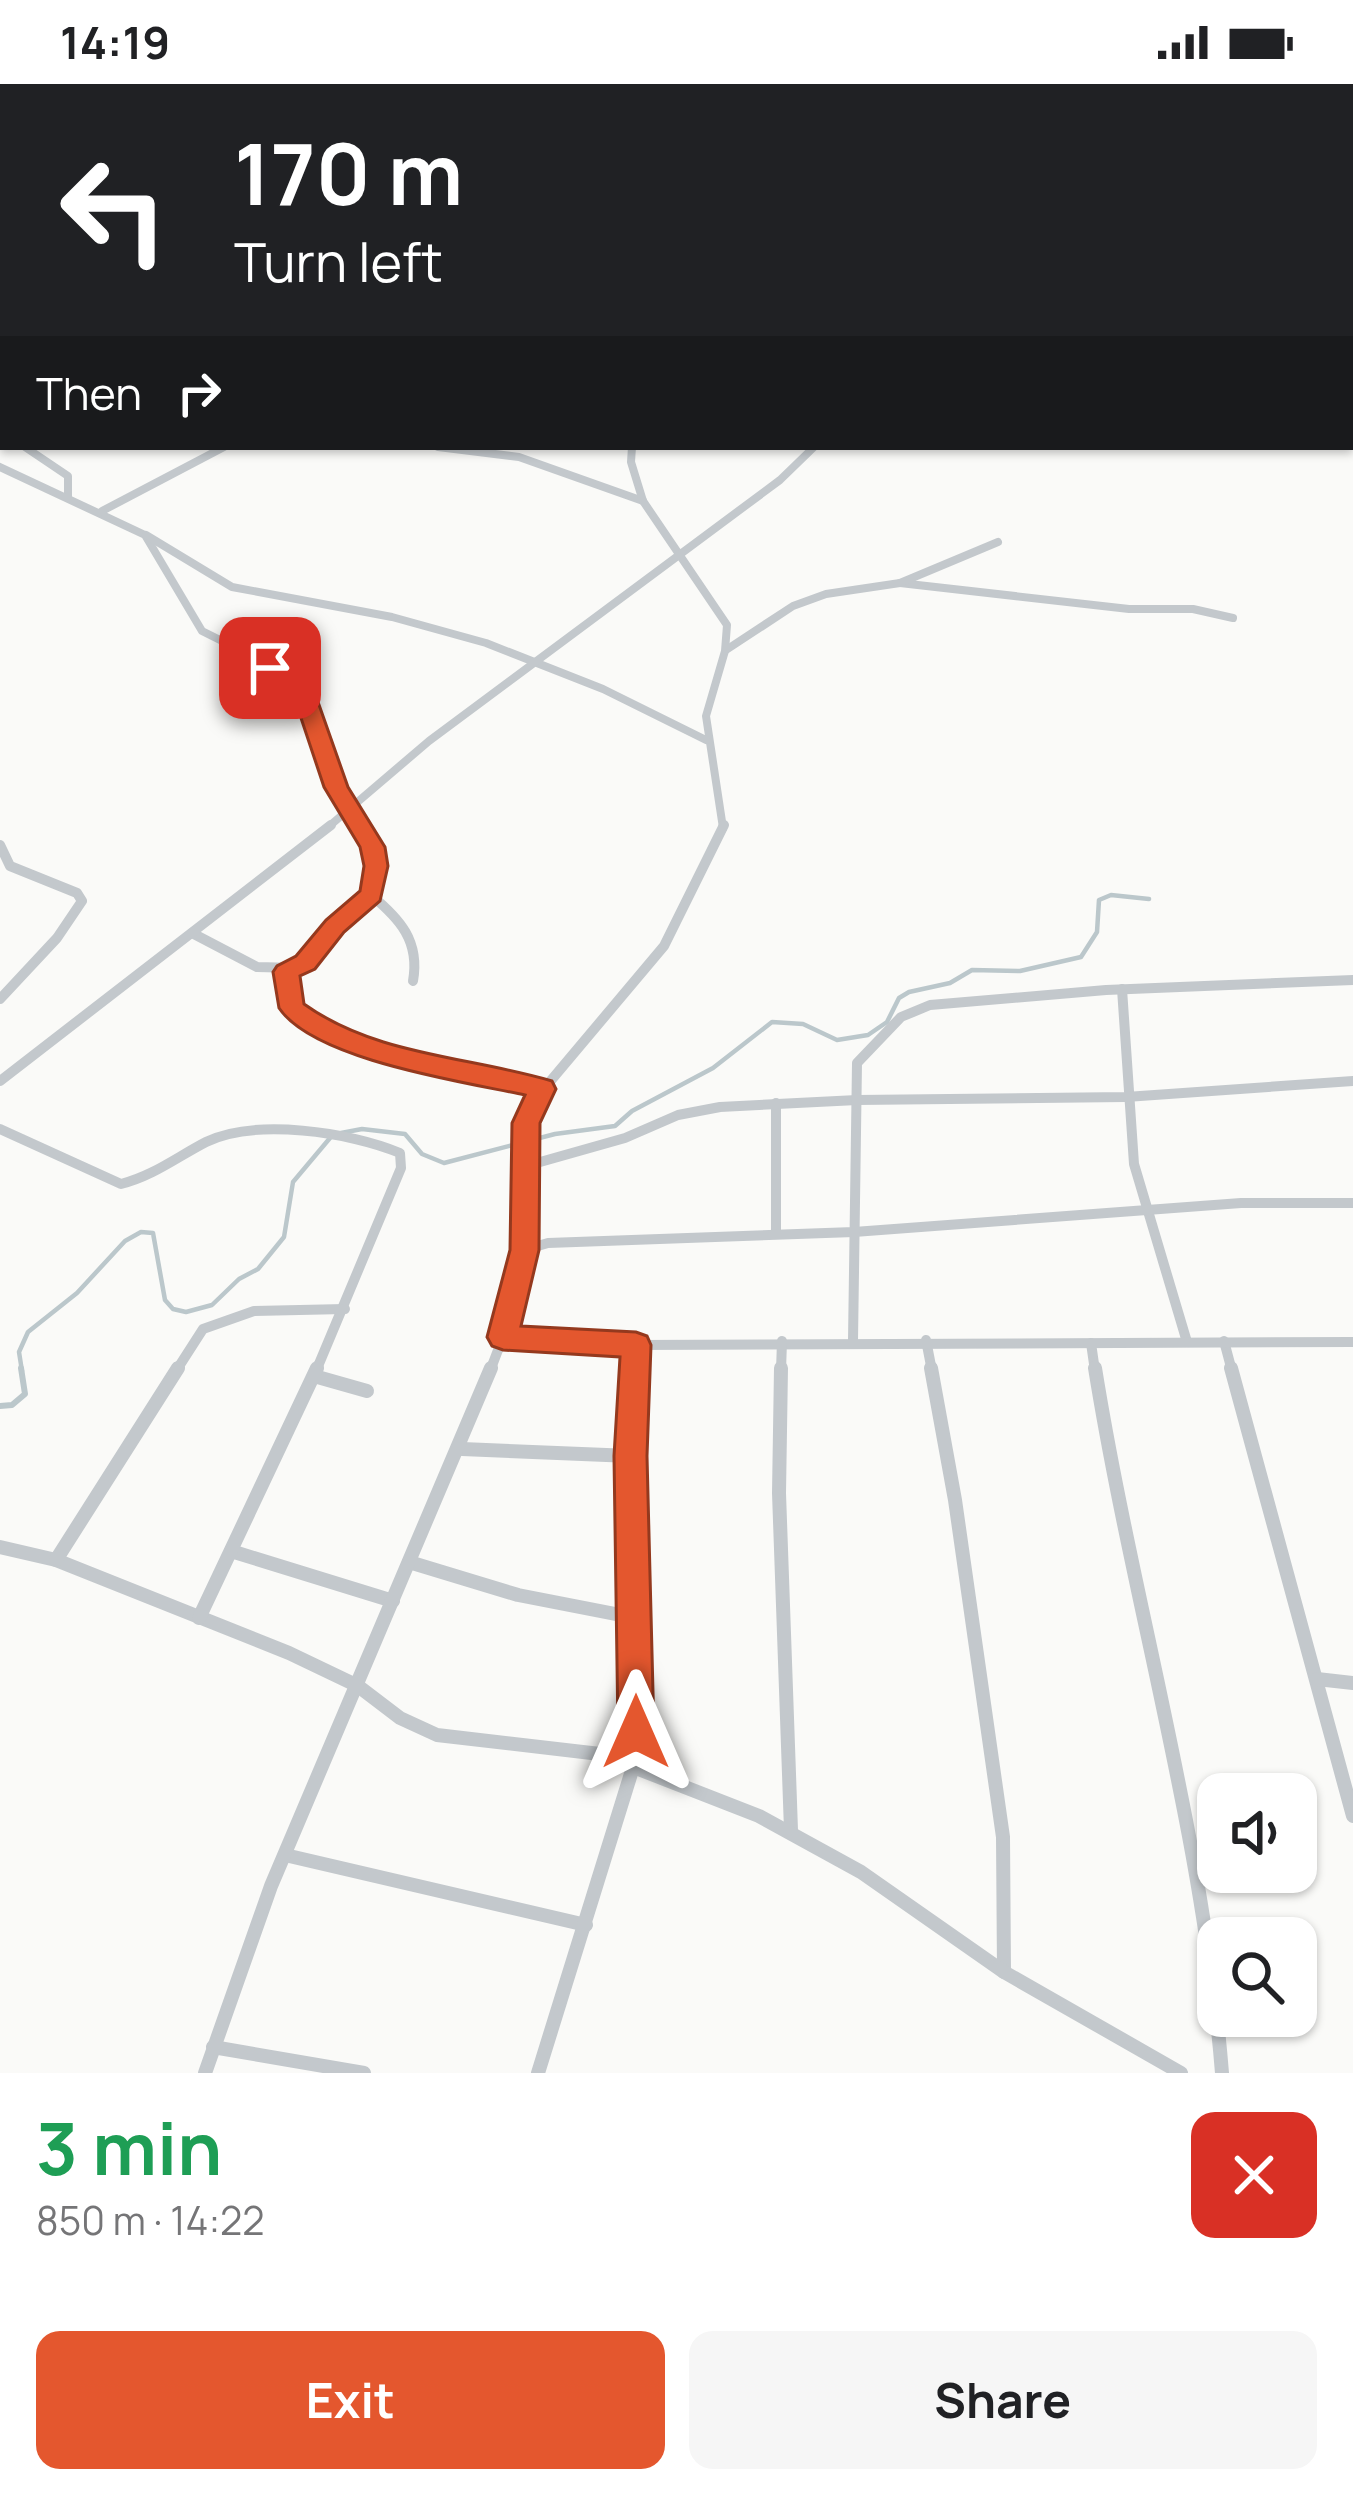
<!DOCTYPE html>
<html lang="en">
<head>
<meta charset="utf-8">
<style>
  body { margin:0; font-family:Manrope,sans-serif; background:#f6f6f6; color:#202124; height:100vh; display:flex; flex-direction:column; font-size:45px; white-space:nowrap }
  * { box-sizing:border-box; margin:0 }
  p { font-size:39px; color:#757577 }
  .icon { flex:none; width:66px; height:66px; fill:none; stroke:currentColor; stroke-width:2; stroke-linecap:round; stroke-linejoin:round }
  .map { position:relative; height:1989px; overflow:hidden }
  .details { display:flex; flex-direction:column; background:#fff; flex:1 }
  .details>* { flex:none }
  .hud { position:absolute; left:0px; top:0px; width:1353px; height:366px; box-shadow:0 3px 9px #0004; background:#202124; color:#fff; overflow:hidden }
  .buttons { position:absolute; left:1197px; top:1689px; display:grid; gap:24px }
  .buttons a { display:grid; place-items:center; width:120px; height:120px; border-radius:24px; background:#fff; box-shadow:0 3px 9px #0004; font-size:60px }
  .pin { position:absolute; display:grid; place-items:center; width:102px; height:102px; color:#fff; margin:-51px; border-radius:24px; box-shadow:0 6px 18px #0006 }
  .me { position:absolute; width:132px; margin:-66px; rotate:0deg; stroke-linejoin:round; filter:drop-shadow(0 0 9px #0008) }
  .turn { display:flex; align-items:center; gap:42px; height:252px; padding:0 36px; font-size:54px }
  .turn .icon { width:156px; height:156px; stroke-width:2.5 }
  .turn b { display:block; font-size:84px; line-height:102px }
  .then { display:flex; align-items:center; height:114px; padding:0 36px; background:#0003; gap:24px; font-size:45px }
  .round { display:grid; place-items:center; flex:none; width:126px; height:126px; border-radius:24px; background:#f6f6f6 }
  .head { display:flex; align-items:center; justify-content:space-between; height:204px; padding:0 36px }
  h1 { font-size:72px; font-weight:700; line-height:90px; color:#1e9e55 }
  .cta { display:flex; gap:24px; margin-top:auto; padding:24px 36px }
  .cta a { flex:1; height:138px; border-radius:24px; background:#e4572e; color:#fff; font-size:48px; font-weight:700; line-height:138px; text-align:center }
  .cta a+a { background:#f6f6f6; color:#202124 }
  .status { display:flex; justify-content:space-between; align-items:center; height:84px; padding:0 60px; background:#fff; direction:ltr }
  .status svg { height:33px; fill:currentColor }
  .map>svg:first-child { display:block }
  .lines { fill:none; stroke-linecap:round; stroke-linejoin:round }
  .stream-far1 { stroke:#bbc7cb; stroke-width:4.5 }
  .stream { stroke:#bbc7cb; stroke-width:6 }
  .street-far3 { stroke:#c3c8cc; stroke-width:6 }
  .street-far2 { stroke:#c3c8cc; stroke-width:8 }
  .street-far1 { stroke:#c3c8cc; stroke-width:10 }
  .street { stroke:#c3c8cc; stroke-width:14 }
  .rail { stroke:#a2aab0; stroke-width:3; stroke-dasharray:10 6; stroke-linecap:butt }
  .route { fill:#e4572e; stroke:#94391e; stroke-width:3 }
</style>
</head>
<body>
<div class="status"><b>14:19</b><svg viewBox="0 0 49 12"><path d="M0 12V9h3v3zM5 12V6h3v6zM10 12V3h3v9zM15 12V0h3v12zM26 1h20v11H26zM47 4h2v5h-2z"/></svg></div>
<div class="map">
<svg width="1353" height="1989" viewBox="0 0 1353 1989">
  <rect width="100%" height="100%" fill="#fafaf8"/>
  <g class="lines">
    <g class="stream-far1">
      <path d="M341,1049L362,1045L405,1050L422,1070L444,1079L555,1050L615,1042L632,1027L713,984L772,938L803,940L837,956L868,951L887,938L899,914L909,908L950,899L972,886L1020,887L1081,873L1097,848L1099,816L1111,811L1149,815"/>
      <path d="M22,1287L19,1268L28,1248L77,1209L125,1157L141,1148L153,1149L165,1216L173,1225L186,1228L212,1221L239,1195L258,1185L284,1153L293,1098L330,1054"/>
    </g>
    <path class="stream" d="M0,1322L12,1321L25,1310L21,1284"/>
    <g class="street-far3">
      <path d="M590,0L605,3"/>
      <path d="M652,3L656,0"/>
      <path d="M1249,3L1254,0"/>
    </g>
    <g class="street-far2">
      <path d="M25,363L68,392V412"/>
      <path d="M438,363L519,373L643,417"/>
      <path d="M632,363L631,378L643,417L727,541L725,567L706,632L723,744"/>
      <path d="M0,383L145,451L202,547L298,595L336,703L361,744"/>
      <path d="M102,427L224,363"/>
      <path d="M146,451L232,503L392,533L486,559L603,605L706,656"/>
      <path d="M900,499L1129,525H1193L1233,534"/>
      <path d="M726,566L793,522L826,510L900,499L998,458"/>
      <path d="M327,744L429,657L780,396L814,363"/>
    </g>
    <g class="street-far1">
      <path d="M0,761L10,782L77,809L82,817L57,854L0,915"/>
      <path d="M371,811C400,835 420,857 413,897"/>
      <path d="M192,849L257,883L297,884C342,840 401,808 359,741"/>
      <path d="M286,888L292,924C357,981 460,988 542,1005"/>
      <path d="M1122,905L1134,1080L1187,1258"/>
      <path d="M0,997L331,741"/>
      <path d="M776,1019V1150"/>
      <path d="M0,1045L121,1100C153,1092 177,1073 206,1058C255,1034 350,1048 400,1069L401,1084L316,1287"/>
      <path d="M526,1082L625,1054L678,1031L720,1023L857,1016L1126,1013L1353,997"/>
      <path d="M524,1166L526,1042L532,1019L664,862L724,741"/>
      <path d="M503,1253L524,1166L548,1159L854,1148L1241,1119H1353"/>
      <path d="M926,1256L932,1287"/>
      <path d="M853,1257L857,979L901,933L930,921L1106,906L1353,896"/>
      <path d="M1224,1257L1232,1287"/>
      <path d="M1091,1259L1095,1287"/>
      <path d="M176,1287L203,1245L254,1227L345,1225"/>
      <path d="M490,1287L503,1253L636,1261L1353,1258"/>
      <path d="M635,1287L636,1261"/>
      <path d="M781,1287L782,1257"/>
    </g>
    <g class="street">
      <path d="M781,1284L779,1409L791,1746"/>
      <path d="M931,1284L955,1416L1003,1753L1004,1888"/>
      <path d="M1095,1284C1133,1520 1203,1750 1222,1989"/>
      <path d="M1231,1284L1353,1732"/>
      <path d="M314,1292L367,1307"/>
      <path d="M462,1365L631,1372"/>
      <path d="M0,1463L56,1476L289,1569L358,1602L400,1634L437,1651L600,1670L759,1732L861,1788L1004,1888L1181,1989"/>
      <path d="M231,1467L393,1517"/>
      <path d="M56,1476L178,1284"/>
      <path d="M409,1478L518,1511L636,1534"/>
      <path d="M199,1534L317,1284"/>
      <path d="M1317,1595L1353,1599"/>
      <path d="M285,1771L586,1841"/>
      <path d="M213,1963L364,1989"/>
      <path d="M205,1989L271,1802L491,1284"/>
      <path d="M538,1989L634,1680L636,1507L631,1372L635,1284"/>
    </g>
    <path class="rail" d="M546,0L558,3"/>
  </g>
  <path class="route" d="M270,577L311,598L348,703L385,763L388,782L380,817L344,848L315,885L300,892L304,920C377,972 468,972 552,997L556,1005L540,1039L539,1166L521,1242L636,1248L647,1252L651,1261L647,1372L654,1648L649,1661L636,1666L624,1661L618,1648L614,1372L620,1273L503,1266L492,1262L487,1253L510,1166L512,1039L525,1011C464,998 314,976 279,924L273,888L277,882L296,872L326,836L360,807L364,782L360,763L324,703L290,601L259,584Z"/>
</svg>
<div class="buttons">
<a><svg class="icon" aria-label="sound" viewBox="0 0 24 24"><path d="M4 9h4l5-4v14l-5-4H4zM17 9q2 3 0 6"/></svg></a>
<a><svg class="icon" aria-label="search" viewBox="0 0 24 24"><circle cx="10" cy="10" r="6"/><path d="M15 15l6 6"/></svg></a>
</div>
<div class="pin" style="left:270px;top:584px;background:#d93025"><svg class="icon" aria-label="arrive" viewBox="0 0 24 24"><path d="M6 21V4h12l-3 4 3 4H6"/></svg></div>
<svg class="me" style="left:636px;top:1648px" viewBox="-20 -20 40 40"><path d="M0-17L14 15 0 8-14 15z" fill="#e4572e" stroke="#fff" stroke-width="4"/></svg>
<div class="hud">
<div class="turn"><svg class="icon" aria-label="left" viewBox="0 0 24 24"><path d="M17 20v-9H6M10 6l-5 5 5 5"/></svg><div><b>170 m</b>Turn left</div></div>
<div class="then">Then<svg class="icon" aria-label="right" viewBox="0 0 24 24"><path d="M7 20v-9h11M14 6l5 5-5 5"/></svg></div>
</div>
</div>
<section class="details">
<div class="head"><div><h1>3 min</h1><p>850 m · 14:22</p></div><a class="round" style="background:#d93025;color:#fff"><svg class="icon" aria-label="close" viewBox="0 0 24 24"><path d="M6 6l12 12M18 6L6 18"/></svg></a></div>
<div class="cta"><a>Exit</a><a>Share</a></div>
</section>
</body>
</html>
